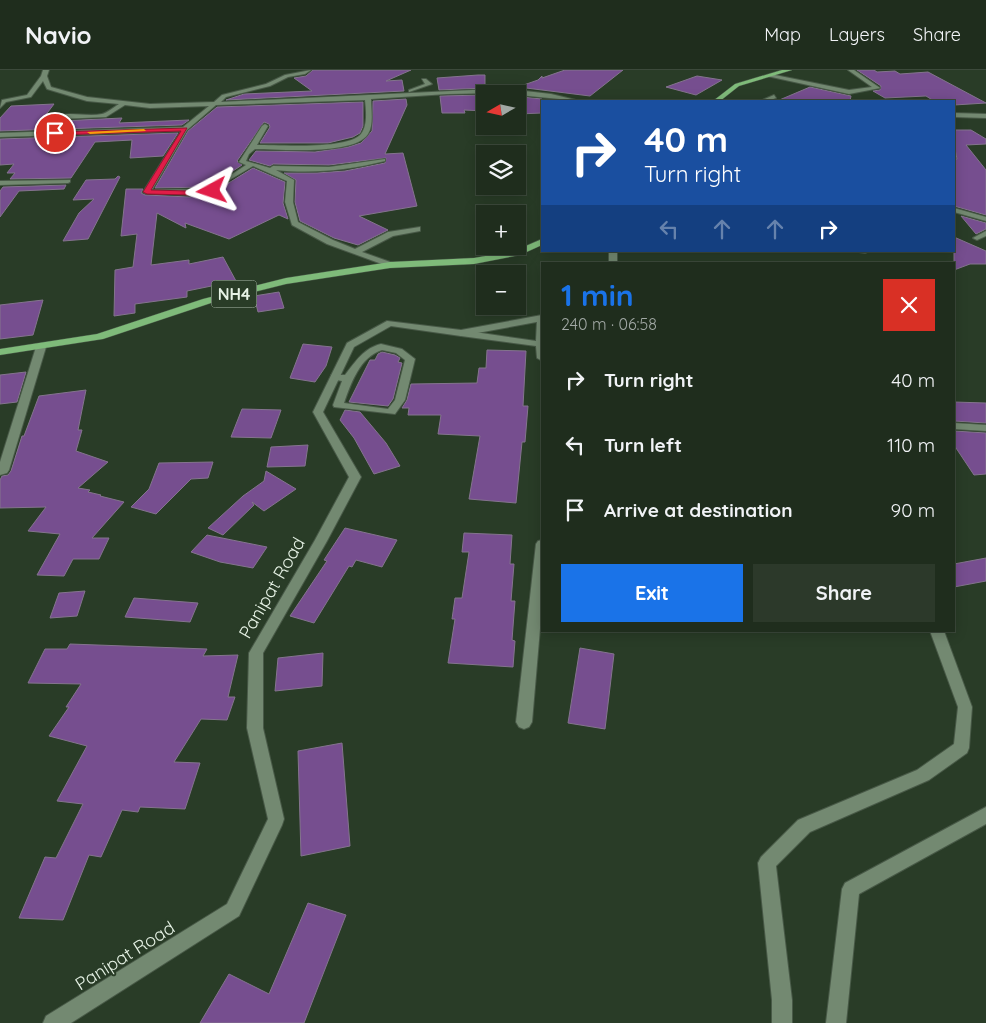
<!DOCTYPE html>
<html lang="en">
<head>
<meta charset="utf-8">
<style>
  body { margin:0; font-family:Quicksand,sans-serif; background:#2c392a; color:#f1f3f6; height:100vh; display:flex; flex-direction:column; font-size:19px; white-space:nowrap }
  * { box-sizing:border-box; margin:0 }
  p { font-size:16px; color:#a1a8a4 }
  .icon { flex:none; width:28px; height:28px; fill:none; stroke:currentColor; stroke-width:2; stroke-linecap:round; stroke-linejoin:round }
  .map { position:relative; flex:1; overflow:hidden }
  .side { position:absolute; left:541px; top:192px; width:414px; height:370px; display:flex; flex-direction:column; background:#1f2d1d; border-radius:0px; box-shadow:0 2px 12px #0003,0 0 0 1px #3c493b }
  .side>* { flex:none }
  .top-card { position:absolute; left:541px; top:30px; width:414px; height:152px; border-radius:0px; box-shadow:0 2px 12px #0003,0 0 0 1px #3c493b; background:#1a4fa0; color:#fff; overflow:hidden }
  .needle { width:32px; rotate:261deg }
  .buttons { position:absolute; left:476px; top:15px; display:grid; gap:10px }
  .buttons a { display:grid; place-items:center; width:50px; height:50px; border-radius:0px; background:#1f2d1d; box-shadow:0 2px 12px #0003,0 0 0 1px #3c493b; font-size:25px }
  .pin { position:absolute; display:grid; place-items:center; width:42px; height:42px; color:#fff; margin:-21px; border:2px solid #fff; border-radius:50%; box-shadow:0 1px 5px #0007 }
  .me { position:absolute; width:55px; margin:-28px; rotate:265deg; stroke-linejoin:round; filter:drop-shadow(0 0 4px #0008) }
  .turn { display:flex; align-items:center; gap:18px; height:105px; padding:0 20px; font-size:22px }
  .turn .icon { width:65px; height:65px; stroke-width:2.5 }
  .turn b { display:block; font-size:35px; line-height:42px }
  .lanes { display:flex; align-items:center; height:48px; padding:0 20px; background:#0003; justify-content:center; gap:25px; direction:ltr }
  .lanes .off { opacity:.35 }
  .round { display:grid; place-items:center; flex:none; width:52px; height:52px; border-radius:0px; background:#2c392a }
  .overview { display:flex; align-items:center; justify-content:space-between; height:85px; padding:0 20px }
  h1 { font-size:30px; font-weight:700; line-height:38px; color:#1a73e8 }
  .primary-button { display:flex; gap:10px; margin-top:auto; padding:10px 20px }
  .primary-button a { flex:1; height:58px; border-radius:0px; background:#1a73e8; color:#fff; font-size:20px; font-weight:700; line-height:58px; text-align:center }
  .primary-button a+a { background:#2c392a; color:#f1f3f6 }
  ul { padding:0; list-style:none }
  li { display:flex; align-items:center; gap:15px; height:65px; padding:0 20px }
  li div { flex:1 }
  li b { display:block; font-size:19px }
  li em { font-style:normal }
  header { display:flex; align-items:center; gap:30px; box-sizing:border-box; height:70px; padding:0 25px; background:#1f2d1d; border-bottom:1px solid #3c493b }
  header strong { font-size:24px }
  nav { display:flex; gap:28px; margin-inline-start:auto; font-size:18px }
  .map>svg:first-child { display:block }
  .building { fill:#764e8f; stroke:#84748e }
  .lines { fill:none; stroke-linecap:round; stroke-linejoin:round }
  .street-casing { stroke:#485947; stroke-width:2 }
  .secondary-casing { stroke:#485947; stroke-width:2 }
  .highway-casing { stroke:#485947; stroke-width:1 }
  .street { fill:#738971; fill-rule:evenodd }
  .secondary { fill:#738971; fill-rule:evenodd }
  .highway { fill:#7fbb7a; fill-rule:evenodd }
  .route { fill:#e11d48; stroke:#92132f }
  .slow { fill:#f59e0b }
  .labels { text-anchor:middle; stroke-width:4; stroke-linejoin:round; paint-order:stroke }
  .shield { fill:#293c27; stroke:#adbbac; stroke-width:1 }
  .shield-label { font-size:16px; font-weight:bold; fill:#e6f2e5 }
  .street-label { font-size:18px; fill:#e6f2e5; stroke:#293c27 }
</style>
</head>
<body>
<header>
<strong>Navio</strong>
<nav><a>Map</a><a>Layers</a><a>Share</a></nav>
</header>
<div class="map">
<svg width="986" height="953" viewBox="0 0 986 953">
  <rect width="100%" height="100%" fill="#293c27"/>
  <g class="building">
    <path d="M313,0H411L386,11L402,10L404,21L226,30L244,24L312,21L294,8L306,6Z"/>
    <path d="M565,0H623L590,26L518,17L538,10L542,6V8Z"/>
    <path d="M857,0H874L877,2L895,1L900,4L928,2L986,33L954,35V31H934L926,26L885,28L873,21L880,20L881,16Z"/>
    <path d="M478,5H485V18L439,20L437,8Z"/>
    <path d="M697,6L722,10L696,25L666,17Z"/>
    <path d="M810,17L851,26L850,31H777Z"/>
    <path d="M485,25V41L464,40L465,43H442L440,26Z"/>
    <path d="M521,27L542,29V43L518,44V31Z"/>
    <path d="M406,29L407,35L385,84L403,83L417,136L359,146L388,160L358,175L334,168L300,151L295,132L296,110L284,103H317L345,101L385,93L386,88L329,95L273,94L270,96L249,90L256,81L315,82L348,77L361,73L372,61L373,31Z"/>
    <path d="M363,32V56L360,63L353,67L328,73H260L270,57L269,54L264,52L237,91L242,95L209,117L155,118L188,61L217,37Z"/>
    <path d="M54,34L42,50H46L43,54L47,58L60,51L122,48L119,53L189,50L182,55L0,61V48L11,36Z"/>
    <path d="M954,60H971L986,69V74L966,75L986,100V145L954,136V89H957L954,74Z"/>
    <path d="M178,63L163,86L130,88L132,70L95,72L71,108L10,109L15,103H7L14,94L0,95V69Z"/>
    <path d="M253,98L285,112L283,133L288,149L279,145L229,169L185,153L186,158L157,143L151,195L189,190V194L223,187L236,211L187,221V227L135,234V243L114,246L115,200L133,197L137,164L121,166L126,119H143L141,123L145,125L189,127L214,124L227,114Z"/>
    <path d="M118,106L120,107L88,169L63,171L79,143L94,129L73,130L86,110L115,109Z"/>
    <path d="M66,115L64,119L19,121L0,147V121L3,117Z"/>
    <path d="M961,146L986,153V159L976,164Z"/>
    <path d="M954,167L986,181V194H970L954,200Z"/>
    <path d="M279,222L284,238L258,242L254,226Z"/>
    <path d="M43,230L33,265L0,269V235Z"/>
    <path d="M303,274L332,277L326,296L315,312L290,308Z"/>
    <path d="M487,280L526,281L523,336H528L525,372H522L516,433L469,429L480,366L438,364L441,345H408L409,338H402L407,330L411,314L477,313L479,298H486Z"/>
    <path d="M382,282L395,285L400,288L398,292L402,293L393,329L388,336L349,332L370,290H375L378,284Z"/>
    <path d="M26,302L17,332L0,334V305Z"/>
    <path d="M86,320L78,360H82L76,381L108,392L78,418L90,420L88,422L101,425L100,426L124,432L92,468H109L99,489H73L64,506L37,505L60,464L28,461L46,437L0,438V410L2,406L8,405L11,401L22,366H24L39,326Z"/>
    <path d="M954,332L986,333V353L954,351Z"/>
    <path d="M242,339L281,340L271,368L231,367Z"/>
    <path d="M345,340L360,342L386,373L400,396L374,404L354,368L340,350Z"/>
    <path d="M954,361L986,363V404L974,405L954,375Z"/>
    <path d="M308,375L305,396L267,397L271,377Z"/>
    <path d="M213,392L208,408L191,409L156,444L131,437L149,419L159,393Z"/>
    <path d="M266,401L296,419L264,441L252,432L254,435L223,465L208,458L243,426L264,411Z"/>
    <path d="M345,458L397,470L382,497L356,490L352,497L349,496L314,553L290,546L327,491L324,490Z"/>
    <path d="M464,463L512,465L510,494H514L511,531H515L512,570L515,571L513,597L448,593L455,549H452L455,528H462L469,482H462Z"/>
    <path d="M207,465L267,477L253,498L220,492L191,482Z"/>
    <path d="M986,488V511L954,517V494Z"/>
    <path d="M85,521L77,546L50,548L59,523Z"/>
    <path d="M134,528L198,533L190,552L125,547Z"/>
    <path d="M70,574L207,579L203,586L238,585L228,627H235L227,650L201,649L174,692L200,693L185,739L140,737L138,742L122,740L101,787L89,785L63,850L19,848L45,787L56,788L83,734L57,731L87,676L49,666L69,637H66L81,614L28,613L45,579H67Z"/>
    <path d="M580,578L614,584L605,659L568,653Z"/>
    <path d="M323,583L322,616L275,621L278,588Z"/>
    <path d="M342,673L350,776L301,786L298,681Z"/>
    <path d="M308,833L346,845L304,953H200L229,904L269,924Z"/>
  </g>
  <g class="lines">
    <g class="street-casing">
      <g id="street">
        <path d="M43,0H49L47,6L51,17L87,27L150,34L214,32L222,25L266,14L285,5L311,0L305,4L288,7L270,16L226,27L221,32L473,20L525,21L551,24L580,31L499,23L447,24L371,29C371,40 374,54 368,64C354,86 279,79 255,79L249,84L246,91L270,98L273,96L329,97L385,89V91C349,100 313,104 276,100L294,110L293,132L298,152L333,170L355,179L388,162L420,157V161L393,166L362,182L393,193L394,195L390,197L327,174L292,155L285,132L287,111L253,96L226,112L214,122L189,125L145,123L143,122L181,61L0,67V63L183,57L209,36L150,38L125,35L106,47L59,49L48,56L45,54C58,37 83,48 102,44C107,43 114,37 119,34L87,31L47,19L43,11L31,27L6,32L0,38L2,30L27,25L41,6ZM365,30C366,40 368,55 361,64C348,80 278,75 257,75L268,56L265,54L262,56L239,92L246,95L210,119L152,120L187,60L216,35Z"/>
        <path d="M848,0H854L880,18L849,24L767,6L770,4L849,20L872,17Z"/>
        <path d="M422,9H426L432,14L409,22V20L425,14Z"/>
        <path d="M774,25L776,28L768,31H760Z"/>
        <path d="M719,29L722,31H713L714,30Z"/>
        <path d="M954,43L986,44V48L954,47Z"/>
        <path d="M70,110V112L68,113L0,115V111Z"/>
        <path d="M954,138L986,147V151L954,142Z"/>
        <path d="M986,161V166L977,170L973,168Z"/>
        <path d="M853,181H869L865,183Z"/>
        <path d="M542,247V291L537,288L536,276L461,266L456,263L461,260L536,271L537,250Z"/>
        <path d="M41,274L46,277L9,400L7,403L0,405V392L36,277Z"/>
        <path d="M381,274L402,279L415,289L405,330L395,344L334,337L333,335L342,311L331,309V305H345C356,291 364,278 381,274ZM382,280L396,283L405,290L395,330L388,339L344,333C351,313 360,287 382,280Z"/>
        <path d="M954,353L986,355V361L954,359Z"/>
        <path d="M542,470V535L532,652L529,657L524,659L519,657L516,652L536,474L538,471Z"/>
        <path d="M930,561H944L972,637L969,678L967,683L929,710L810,762L776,796L792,930V953H772V930L758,793L761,787L798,750L917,700L954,674L958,637Z"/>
        <path d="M986,737V754L859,824L846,953H826L842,819L845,813Z"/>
      </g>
    </g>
    <g class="secondary-casing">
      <g id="secondary">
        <rect x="609" y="181" width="8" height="13"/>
        <path d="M542,245V251L461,266L391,256L354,277L323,342L361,407L327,471L263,583V658L284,749L282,755L239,846L71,953H43L46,946L227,834L268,749L247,658L249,583L315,470L349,407L313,342L347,273L387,251L461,260Z"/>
      </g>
    </g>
    <g class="highway-casing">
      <g id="highway">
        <path d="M782,0H792L739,16L720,31H713L735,14Z"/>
        <path d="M542,169V175L520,185L474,194L390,198L286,214L211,233L103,269L0,285V279L97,264L203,229L286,208L390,192L474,188L514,181Z"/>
      </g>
    </g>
    <use href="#street" class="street"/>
    <use href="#secondary" class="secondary"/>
    <use href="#highway" class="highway"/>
  </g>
  <path class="route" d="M187,58L151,120L189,121L212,119L215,120V122L189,125L147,124L143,122L181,61L55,65L53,63L55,62Z"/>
  <path class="slow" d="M144,59L146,61L90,64L87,62Z"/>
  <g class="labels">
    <rect class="shield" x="211.5" y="210.5" width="45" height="27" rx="4"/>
    <g class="shield-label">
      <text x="234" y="230">NH4</text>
    </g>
    <g class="street-label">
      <text transform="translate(272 518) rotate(-60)" y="6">Panipat Road</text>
      <text transform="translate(125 886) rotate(-32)" y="6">Panipat Road</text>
    </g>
  </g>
</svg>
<div class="buttons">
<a><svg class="needle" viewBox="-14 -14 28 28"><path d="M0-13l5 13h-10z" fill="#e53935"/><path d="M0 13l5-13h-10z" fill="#a1a8a4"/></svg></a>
<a><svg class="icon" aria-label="layers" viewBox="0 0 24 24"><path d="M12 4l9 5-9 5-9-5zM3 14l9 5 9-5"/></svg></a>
<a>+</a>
<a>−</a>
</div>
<div class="pin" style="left:55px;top:63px;background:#d93025"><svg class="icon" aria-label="arrive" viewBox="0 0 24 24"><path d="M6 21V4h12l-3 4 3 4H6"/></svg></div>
<svg class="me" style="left:212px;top:121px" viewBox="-20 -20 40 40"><path d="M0-17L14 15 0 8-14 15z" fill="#e11d48" stroke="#fff" stroke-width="4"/></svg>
<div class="top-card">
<div class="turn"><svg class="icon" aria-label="right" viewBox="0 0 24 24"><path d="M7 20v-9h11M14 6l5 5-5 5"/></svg><div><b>40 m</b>Turn right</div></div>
<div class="lanes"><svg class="icon off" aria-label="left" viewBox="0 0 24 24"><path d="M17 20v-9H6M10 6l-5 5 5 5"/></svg><svg class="icon off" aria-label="ahead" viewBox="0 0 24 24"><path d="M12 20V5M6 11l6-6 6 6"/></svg><svg class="icon off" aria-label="ahead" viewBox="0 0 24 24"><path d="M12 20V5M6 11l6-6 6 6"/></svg><svg class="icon" aria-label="right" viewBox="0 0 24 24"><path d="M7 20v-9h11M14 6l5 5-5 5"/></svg></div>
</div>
<section class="side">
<div class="overview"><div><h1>1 min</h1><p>240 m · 06:58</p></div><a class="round" style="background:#d93025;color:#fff"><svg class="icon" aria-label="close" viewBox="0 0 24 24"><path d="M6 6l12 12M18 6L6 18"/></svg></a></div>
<ul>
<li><svg class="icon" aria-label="right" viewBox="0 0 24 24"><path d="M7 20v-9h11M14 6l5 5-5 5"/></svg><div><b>Turn right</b></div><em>40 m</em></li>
<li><svg class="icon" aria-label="left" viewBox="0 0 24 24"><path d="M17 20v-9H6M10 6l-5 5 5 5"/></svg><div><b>Turn left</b></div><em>110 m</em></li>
<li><svg class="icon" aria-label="arrive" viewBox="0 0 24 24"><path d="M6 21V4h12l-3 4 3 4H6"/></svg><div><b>Arrive at destination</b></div><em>90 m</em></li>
</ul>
<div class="primary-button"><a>Exit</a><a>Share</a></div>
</section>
</div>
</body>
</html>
